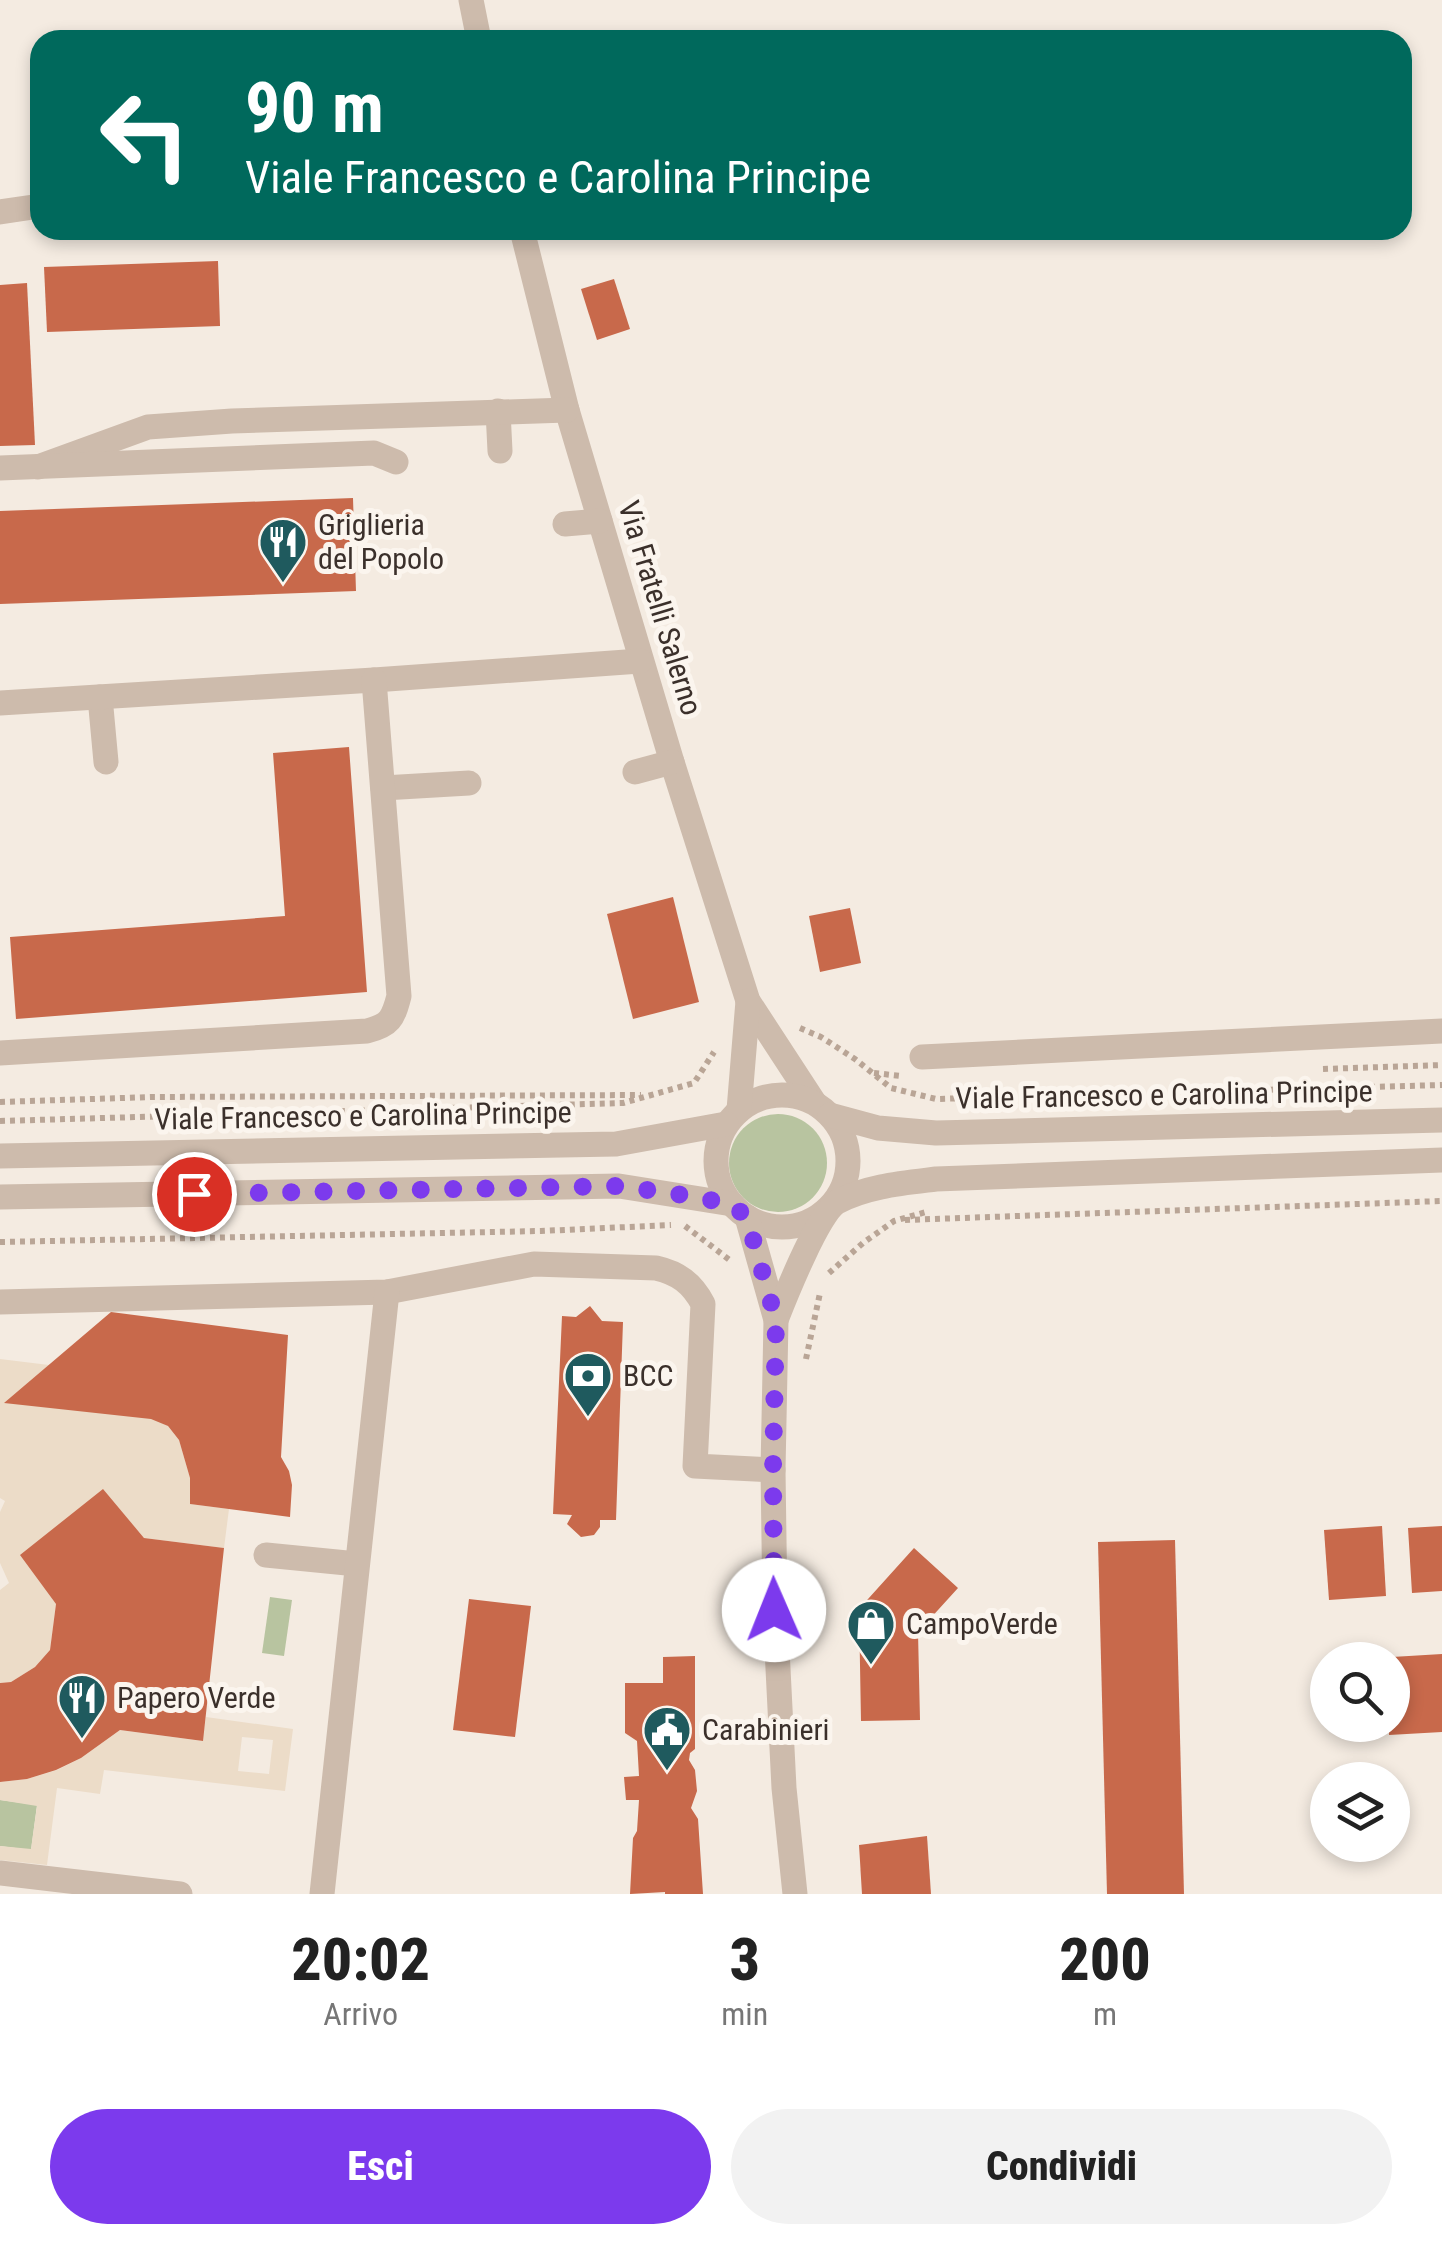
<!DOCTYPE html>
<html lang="it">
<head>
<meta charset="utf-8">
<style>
  body { margin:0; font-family:"Roboto Condensed",sans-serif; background:#f2f2f2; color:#222; height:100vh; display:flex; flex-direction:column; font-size:38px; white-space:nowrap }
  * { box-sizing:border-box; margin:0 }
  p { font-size:32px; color:#767676 }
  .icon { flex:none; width:55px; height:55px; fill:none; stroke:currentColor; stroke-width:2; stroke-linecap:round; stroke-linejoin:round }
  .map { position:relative; height:1894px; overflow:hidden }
  .details { display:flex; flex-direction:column; background:#fff; flex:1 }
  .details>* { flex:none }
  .top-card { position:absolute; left:30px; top:30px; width:1382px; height:210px; border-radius:30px; box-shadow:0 5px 15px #0003; background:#00695c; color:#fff; overflow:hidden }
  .buttons { position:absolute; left:1310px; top:1642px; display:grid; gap:20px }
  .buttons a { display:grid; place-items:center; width:100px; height:100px; border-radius:50%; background:#fff; box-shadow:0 5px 15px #0003; font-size:50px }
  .pin { position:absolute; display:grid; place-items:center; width:85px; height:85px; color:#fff; margin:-42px; border:5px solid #fff; border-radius:50%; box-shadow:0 2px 10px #0007 }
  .me { position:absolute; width:110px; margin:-55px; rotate:359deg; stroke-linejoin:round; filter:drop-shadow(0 0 8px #0008) }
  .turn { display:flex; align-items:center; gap:35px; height:210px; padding:0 50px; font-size:45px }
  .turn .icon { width:130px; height:130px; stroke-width:2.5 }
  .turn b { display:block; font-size:70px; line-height:85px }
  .eta { display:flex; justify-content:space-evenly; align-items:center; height:170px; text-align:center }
  .eta b { font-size:60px; font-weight:800; line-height:70px }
  .cta { display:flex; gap:20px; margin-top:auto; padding:20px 50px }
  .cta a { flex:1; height:115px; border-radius:60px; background:#7c3aed; color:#fff; font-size:40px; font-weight:800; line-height:115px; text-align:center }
  .cta a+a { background:#f2f2f2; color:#222 }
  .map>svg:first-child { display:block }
  .green { fill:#b8c4a0 }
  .plaza { fill:#ecdcc8; fill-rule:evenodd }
  .building { fill:#c8694b }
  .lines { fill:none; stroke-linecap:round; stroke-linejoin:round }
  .path { stroke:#b9a596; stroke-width:6; stroke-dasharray:5 5; stroke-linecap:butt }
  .minor { stroke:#cdbbac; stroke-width:25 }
  .route { stroke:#7c3aed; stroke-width:18; stroke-dasharray:0 32.4 }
  .labels { text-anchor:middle; stroke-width:10; stroke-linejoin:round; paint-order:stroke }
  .poi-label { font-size:30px; fill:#3b302b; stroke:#fbf5ee; text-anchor:start }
  .street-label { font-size:30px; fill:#3b302b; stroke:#fbf5ee }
</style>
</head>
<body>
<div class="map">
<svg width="1442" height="1894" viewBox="0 0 1442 1894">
  <rect width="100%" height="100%" fill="#f4ebe1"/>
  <g class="green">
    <circle cx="778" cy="1163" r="49"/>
    <path d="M270,1597L292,1600L284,1656L262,1653Z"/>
    <path d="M0,1800L37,1805L31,1850L0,1846Z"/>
  </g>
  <g class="plaza">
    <path d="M0,1359L49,1365L168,1426L179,1440L190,1478V1504L229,1509L224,1548L144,1538L103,1490L21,1555L56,1604L50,1650L35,1667L11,1682L0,1683V1590L9,1583L0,1563V1512L5,1501L0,1498Z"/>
    <path d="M206,1717L293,1729L285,1791L104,1770L100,1794L57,1788L47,1865L0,1860V1846L31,1849L37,1806L0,1800V1782L27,1779L57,1770L81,1758L120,1730L202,1741ZM242,1737L273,1740L269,1774L238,1771Z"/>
  </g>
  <g class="building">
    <path d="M218,261L220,326L47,332L44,267Z"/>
    <path d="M614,279L630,329L597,340L581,289Z"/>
    <path d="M27,283L35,445L0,446V285Z"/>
    <path d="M353,498L356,591L0,604V511Z"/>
    <path d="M349,747L367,992L16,1019L10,937L285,916L273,753Z"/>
    <path d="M673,897L699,1002L633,1019L607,914Z"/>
    <path d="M850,908L861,963L820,972L809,916Z"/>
    <path d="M590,1306L602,1321L623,1322L616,1520H600V1527L594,1535L581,1537L567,1524L572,1515L553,1514L562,1316L576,1317Z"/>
    <path d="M111,1312L288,1335L281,1457L289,1471L292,1485L290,1517L190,1504V1478L179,1440L168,1426L151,1419L4,1403Z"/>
    <path d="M103,1489L144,1538L224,1548L203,1741L120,1730L81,1758L56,1770L27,1779L0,1782V1683L11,1682L35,1667L50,1650L56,1604L20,1555Z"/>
    <path d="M1382,1526L1386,1596L1329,1600L1324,1530Z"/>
    <path d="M1442,1526V1591L1412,1593L1408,1528Z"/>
    <path d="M1175,1540L1184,1894H1107L1098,1542Z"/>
    <path d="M914,1548L958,1588L918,1632L920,1720L861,1721L859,1609Z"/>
    <path d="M469,1599L531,1606L515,1737L453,1730Z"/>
    <path d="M1442,1654V1732L1389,1735V1725H1392V1657Z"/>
    <path d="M695,1656V1749L690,1753L689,1760L695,1770L697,1791L691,1808L698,1819L703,1894H665V1892L630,1894L633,1838L637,1831L639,1800H626L624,1777L639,1776L637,1741L625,1733V1683H663V1657Z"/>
    <path d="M927,1836L931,1894H862L859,1845Z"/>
  </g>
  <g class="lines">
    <g class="path">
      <path d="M800,1028L821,1037L855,1059L891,1088L936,1099L1442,1085"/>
      <path d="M1323,1069L1442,1065"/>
      <path d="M874,1073L901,1076"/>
      <path d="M0,1102L152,1097L641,1095"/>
      <path d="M0,1121L623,1103L694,1083L714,1052"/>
      <path d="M905,1220L1442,1201"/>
      <path d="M685,1226L731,1261"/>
      <path d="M0,1242L541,1231L671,1225"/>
      <path d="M829,1273L863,1243L894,1221L926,1212"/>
      <path d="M806,1359L820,1293"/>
    </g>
    <g class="minor">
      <path d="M471,0L479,40"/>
      <path d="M0,212L40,206"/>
      <path d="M522,230L567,410L672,762L748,1001L814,1102"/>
      <path d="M498,411L500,451"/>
      <path d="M38,467L148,427L232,421L567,410"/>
      <path d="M0,468L374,453L396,462"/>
      <path d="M565,524L600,521"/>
      <path d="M100,697L106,762"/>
      <path d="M0,703L374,680L640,661"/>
      <path d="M635,772L672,762"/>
      <path d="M383,788L469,783"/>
      <path d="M0,1053L367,1031C390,1025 393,1019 399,996L374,680"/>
      <path d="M922,1057L1442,1031"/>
      <circle cx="782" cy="1161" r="66"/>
      <path d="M739,1110L748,1001"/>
      <path d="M830,1115L878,1128L936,1133L1442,1120"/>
      <path d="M0,1156L616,1144L726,1124"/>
      <path d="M0,1197L619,1186L732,1204"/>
      <path d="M747,1217L776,1320L773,1470L775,1609L784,1788L795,1894"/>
      <path d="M0,1302L387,1292L534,1264L656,1268C678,1273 692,1283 703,1304L695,1466L773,1470"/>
      <path d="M776,1320C785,1297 819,1212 837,1202C867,1186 903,1183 936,1179L1442,1160"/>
      <path d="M266,1555L357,1564"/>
      <path d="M735,1607L775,1609"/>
      <path d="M0,1873L180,1894"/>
      <path d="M322,1894L387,1292"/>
    </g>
  </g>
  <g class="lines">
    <path class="route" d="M194,1194L619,1186L677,1194L732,1204L747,1218L776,1320L773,1470L774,1610"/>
  </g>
  <defs>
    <g id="restaurant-pin" transform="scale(2.5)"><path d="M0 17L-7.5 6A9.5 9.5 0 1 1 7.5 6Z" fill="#1f5a5e" stroke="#fbf5ee"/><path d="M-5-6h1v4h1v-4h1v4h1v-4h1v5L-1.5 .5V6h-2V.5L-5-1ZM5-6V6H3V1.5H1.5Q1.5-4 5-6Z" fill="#fff"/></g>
    <g id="bank-pin" transform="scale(2.5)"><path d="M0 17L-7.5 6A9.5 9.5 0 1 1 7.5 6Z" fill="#1f5a5e" stroke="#fbf5ee"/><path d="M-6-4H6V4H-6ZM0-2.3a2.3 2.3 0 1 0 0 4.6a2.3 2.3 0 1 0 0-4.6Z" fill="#fff"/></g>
    <g id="shop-pin" transform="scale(2.5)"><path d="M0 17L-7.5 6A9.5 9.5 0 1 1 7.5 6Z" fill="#1f5a5e" stroke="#fbf5ee"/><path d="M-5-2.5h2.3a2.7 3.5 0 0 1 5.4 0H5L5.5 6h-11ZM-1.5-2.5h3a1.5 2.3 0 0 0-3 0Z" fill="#fff"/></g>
    <g id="civic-pin" transform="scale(2.5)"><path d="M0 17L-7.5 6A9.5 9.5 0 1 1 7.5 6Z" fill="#1f5a5e" stroke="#fbf5ee"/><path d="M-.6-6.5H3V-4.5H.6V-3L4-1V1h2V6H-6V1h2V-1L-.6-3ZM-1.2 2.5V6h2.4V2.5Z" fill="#fff"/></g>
  </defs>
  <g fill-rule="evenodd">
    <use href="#restaurant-pin" x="283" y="542"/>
    <use href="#bank-pin" x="588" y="1376"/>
    <use href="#shop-pin" x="871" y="1624"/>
    <use href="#restaurant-pin" x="82" y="1698"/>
    <use href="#civic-pin" x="667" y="1730"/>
  </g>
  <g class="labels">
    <g class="poi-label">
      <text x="318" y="535">Griglieria<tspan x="318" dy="34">del Popolo</tspan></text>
      <text x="623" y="1386">BCC</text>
      <text x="906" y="1634">CampoVerde</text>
      <text x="117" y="1708">Papero Verde</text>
      <text x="702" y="1740">Carabinieri</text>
    </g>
    <g class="street-label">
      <text transform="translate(660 608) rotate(73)" y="10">Via Fratelli Salerno</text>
      <text transform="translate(1164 1095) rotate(-1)" y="10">Viale Francesco e Carolina Principe</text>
      <text transform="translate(363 1116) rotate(-1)" y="10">Viale Francesco e Carolina Principe</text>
    </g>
  </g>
</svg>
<div class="buttons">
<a><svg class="icon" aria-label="search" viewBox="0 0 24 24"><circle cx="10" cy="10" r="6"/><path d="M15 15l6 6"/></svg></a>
<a><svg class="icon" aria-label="layers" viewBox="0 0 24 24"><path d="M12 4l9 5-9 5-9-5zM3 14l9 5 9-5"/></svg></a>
</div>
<div class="pin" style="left:194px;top:1194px;background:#d93025"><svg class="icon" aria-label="arrive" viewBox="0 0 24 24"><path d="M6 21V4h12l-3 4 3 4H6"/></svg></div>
<svg class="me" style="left:774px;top:1610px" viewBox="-20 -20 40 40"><circle r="19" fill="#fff"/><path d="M0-13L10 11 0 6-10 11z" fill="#7c3aed"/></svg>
<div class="top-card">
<div class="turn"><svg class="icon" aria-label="left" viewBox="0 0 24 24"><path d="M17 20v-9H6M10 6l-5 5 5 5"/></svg><div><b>90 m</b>Viale Francesco e Carolina Principe</div></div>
</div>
</div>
<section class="details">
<div class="eta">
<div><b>20:02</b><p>Arrivo</p></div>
<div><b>3</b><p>min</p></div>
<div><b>200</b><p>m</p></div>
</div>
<div class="cta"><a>Esci</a><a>Condividi</a></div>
</section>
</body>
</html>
